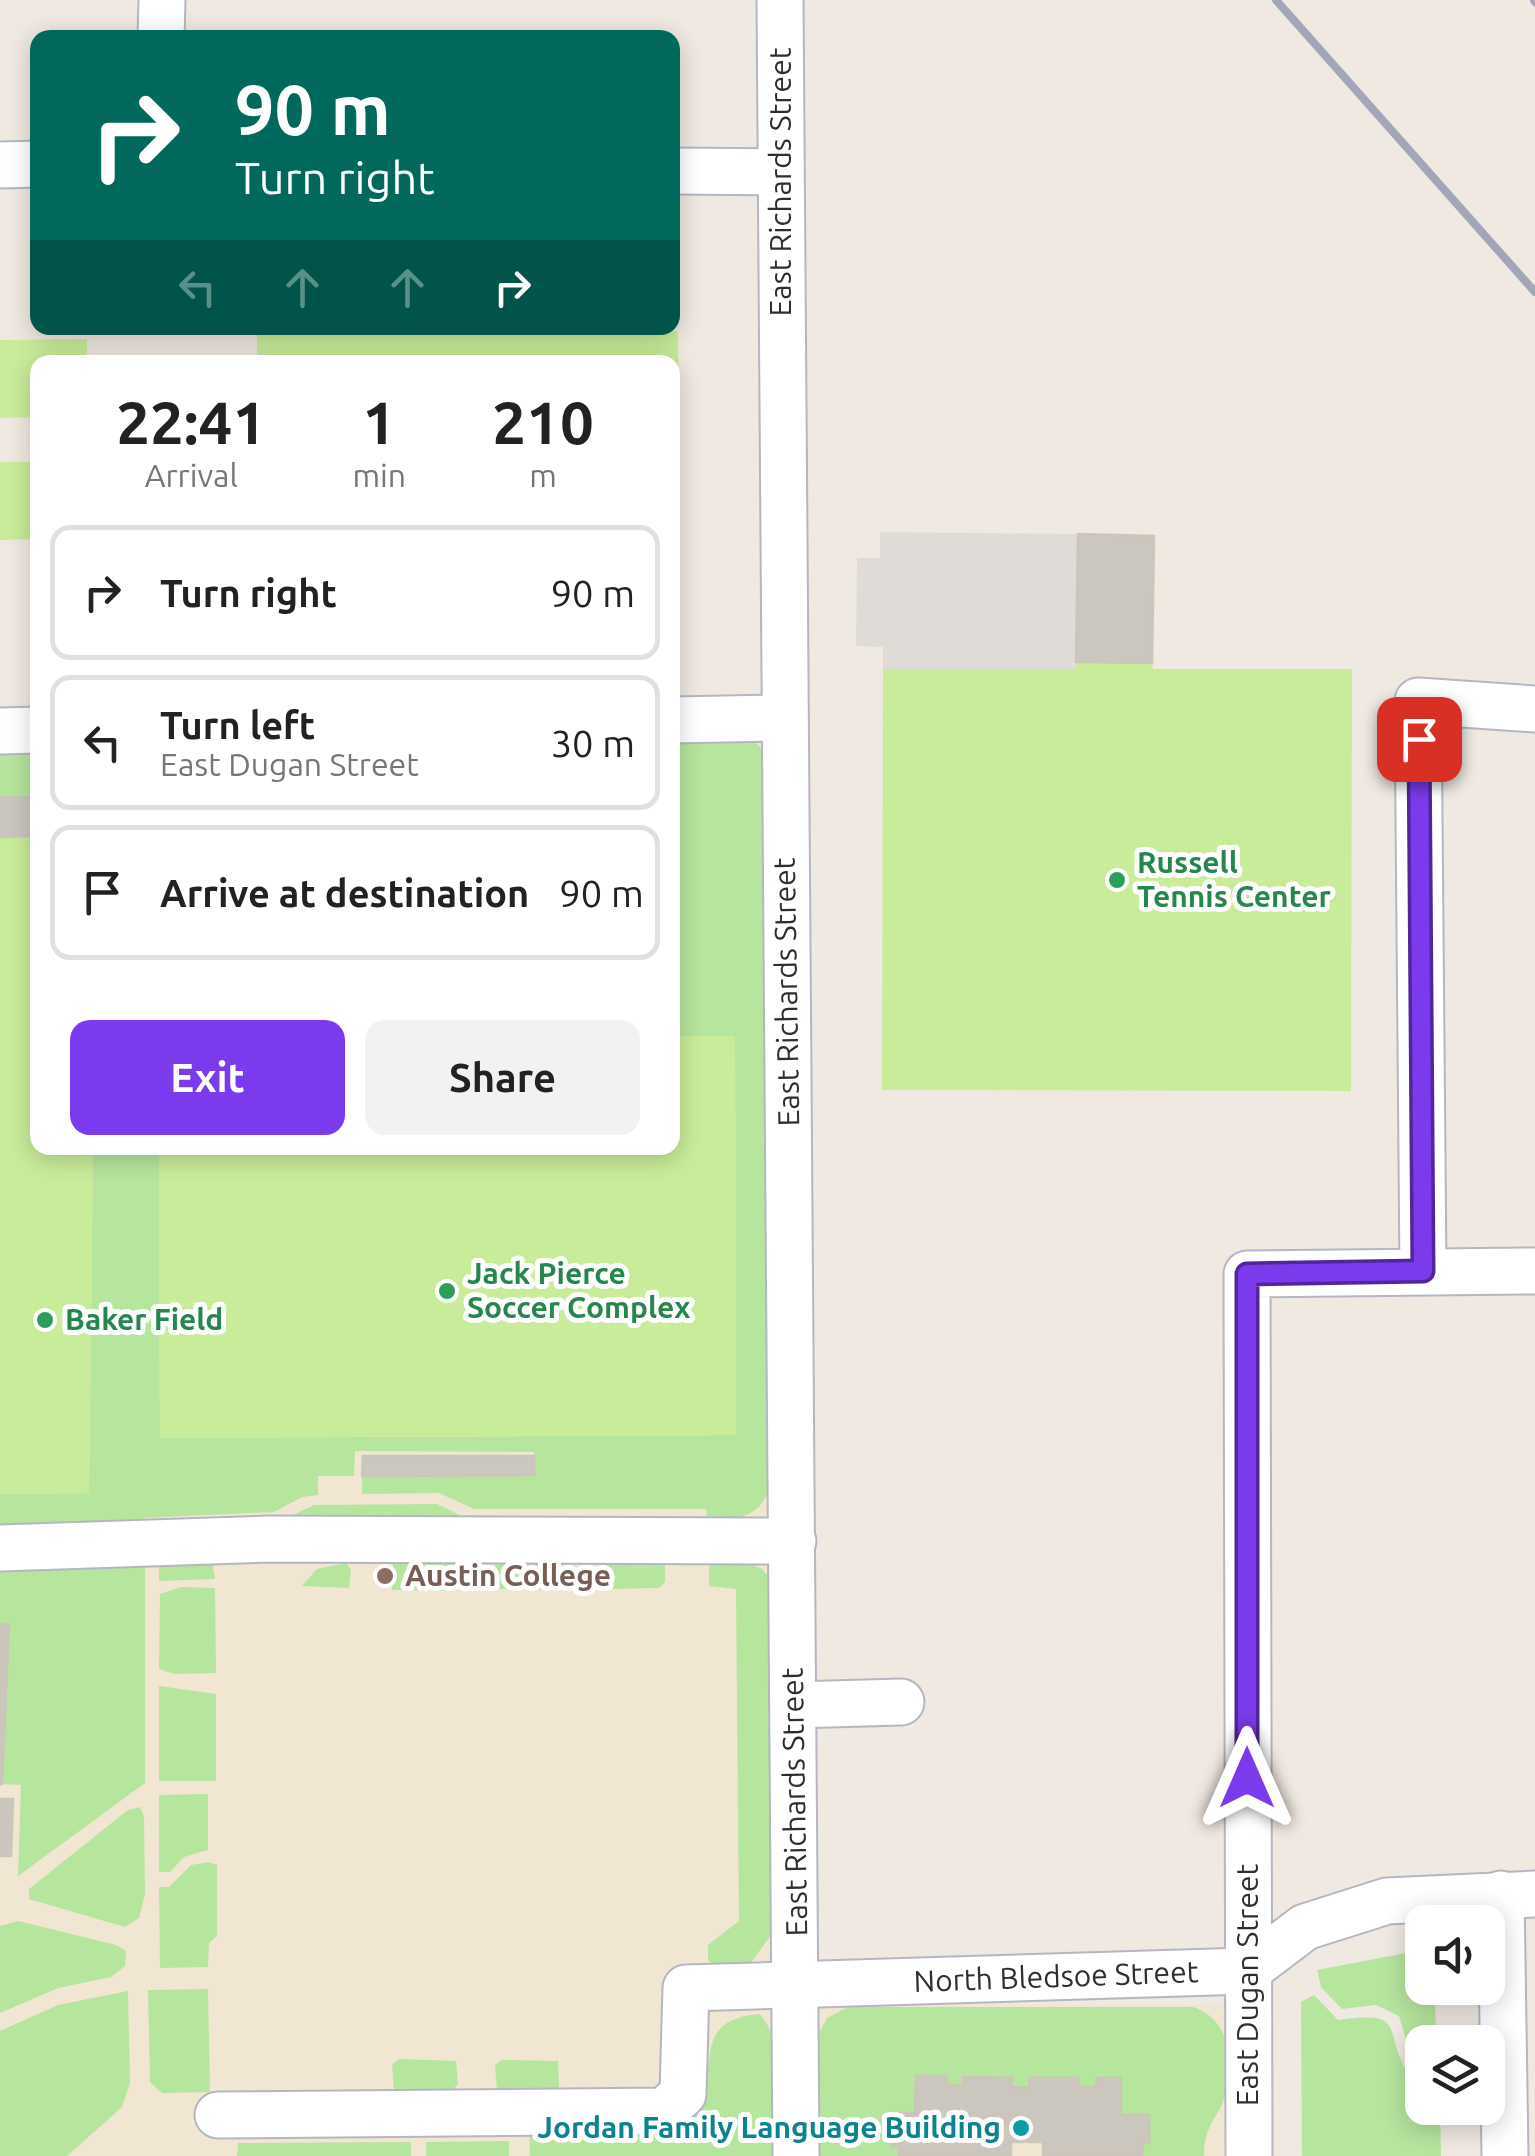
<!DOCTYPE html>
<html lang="en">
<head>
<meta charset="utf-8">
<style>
  body { margin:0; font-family:Ubuntu,sans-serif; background:#f2f2f2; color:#222; height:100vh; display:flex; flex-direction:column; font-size:38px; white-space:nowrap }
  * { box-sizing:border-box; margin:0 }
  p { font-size:32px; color:#767676 }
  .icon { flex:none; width:55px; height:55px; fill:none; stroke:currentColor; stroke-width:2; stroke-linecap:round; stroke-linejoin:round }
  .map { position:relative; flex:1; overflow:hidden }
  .sheet { position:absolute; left:30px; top:355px; width:650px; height:800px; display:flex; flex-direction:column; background:#fff; border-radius:20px; box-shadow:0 5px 25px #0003 }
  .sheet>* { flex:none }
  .banner { position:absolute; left:30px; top:30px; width:650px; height:305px; border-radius:20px; box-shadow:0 5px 25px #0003; background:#00695c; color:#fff; overflow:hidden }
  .fabs { position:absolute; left:1405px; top:1905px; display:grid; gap:20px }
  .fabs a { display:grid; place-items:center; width:100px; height:100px; border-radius:20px; background:#fff; box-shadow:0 5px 25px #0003; font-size:50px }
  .pin { position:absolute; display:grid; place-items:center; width:85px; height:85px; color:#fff; margin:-42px; border-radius:20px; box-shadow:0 5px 15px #0006 }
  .me { position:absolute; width:110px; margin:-55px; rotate:0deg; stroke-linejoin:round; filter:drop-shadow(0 0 8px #0008) }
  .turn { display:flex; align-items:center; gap:35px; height:210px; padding:0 40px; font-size:45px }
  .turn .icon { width:130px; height:130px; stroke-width:2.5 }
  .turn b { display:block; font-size:70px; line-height:85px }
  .lanes { display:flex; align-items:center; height:95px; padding:0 40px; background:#0003; justify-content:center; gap:50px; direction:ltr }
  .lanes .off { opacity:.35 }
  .eta { display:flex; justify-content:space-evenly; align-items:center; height:170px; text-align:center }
  .eta b { font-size:60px; font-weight:600; line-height:70px }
  .action { display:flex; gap:20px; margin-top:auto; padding:20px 40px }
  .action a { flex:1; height:115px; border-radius:20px; background:#7c3aed; color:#fff; font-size:40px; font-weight:600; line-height:115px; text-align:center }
  .action a+a { background:#f2f2f2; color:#222 }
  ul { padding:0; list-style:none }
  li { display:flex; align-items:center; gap:30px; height:135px; margin:0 20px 15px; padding:0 20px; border:5px solid #e0e0e0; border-radius:20px }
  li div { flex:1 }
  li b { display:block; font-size:38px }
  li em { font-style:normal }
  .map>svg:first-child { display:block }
  .education { fill:#f0e6d1 }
  .green { fill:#b6e59e }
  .pitch { fill:#c9ec9a }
  .plaza { fill:#dfdcd8 }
  .building { fill:#cbc7bf; stroke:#cbc5ba; stroke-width:2.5 }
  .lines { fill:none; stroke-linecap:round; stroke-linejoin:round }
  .minor-casing { stroke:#b4b7c1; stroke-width:49 }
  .minor { stroke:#fff; stroke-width:45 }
  .rail { stroke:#a3a6b8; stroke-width:8 }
  .route-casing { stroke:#51269a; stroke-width:25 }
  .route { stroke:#7c3aed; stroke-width:18 }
  .leisure-dot { fill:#2e9e5b; stroke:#fff; stroke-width:4 }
  .education-dot { fill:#8d6e63; stroke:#fff; stroke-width:4 }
  .culture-dot { fill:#0f9aa8; stroke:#fff; stroke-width:4 }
  .labels { text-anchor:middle; stroke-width:10; stroke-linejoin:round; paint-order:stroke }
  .street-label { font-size:30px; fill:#2e2e2e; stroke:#fff }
  .leisure-label { font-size:30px; font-weight:bold; fill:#27864d; stroke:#fff; text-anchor:start }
  .education-label { font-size:30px; font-weight:bold; fill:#785e54; stroke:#fff; text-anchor:start }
  .culture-label { font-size:30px; font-weight:bold; fill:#0d838f; stroke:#fff; text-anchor:end }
</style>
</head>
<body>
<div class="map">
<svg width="1535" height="2156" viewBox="0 0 1535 2156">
  <rect width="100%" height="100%" fill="#efe9e1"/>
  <path class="education" d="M767,727L774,2004L1227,2005L1229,2156H0V748L37,747L38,1148H672L673,730Z"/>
  <g class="green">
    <path d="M673,734L751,736L764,752L770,1487C759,1519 738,1519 707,1519L706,1509H474L439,1493L362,1494V1476L534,1474V1452L355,1451L354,1476H318V1495L302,1497L274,1512L143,1518L144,1527L0,1529V1494L89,1493L93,1148H159L160,1438L736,1435L735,1037L673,1036Z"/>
    <rect x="0" y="739" width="37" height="58"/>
    <path d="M437,1504L470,1520H282L314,1505Z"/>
    <path d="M496,1559H558L561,1582L554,1589H500L494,1583Z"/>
    <path d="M601,1559L665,1563V1582L659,1588L605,1589L599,1583Z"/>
    <path d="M741,1560L762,1569L770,1578L771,1935L750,1964L715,1967L708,1960V1945L739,1921L736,1589L709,1586V1563Z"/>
    <path d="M393,1561H453L457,1584L450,1591L392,1590Z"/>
    <path d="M159,1562H212L215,1579L159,1581Z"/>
    <path d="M145,1563V1783L18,1876L21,1785L2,1784L9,1625L0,1624V1566Z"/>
    <path d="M346,1563L351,1570L349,1588L302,1586L317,1569Z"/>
    <path d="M181,1587L215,1588L216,1673L174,1674L159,1669L160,1594Z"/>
    <path d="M159,1686L216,1694V1781H159Z"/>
    <path d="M208,1794V1850L184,1857L170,1872H159V1795Z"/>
    <path d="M140,1807L144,1816L145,1894L139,1918L125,1927L29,1899V1889L128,1810Z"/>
    <path d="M208,1862L217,1865V1936L209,1943L208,1967L160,1968L159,1887H169L191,1865Z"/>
    <path d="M18,1921L116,1945L126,1951L125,1966L111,1977L58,1988L0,2013V1926Z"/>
    <path d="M1422,1950V1988H1435L1436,2042H1422V2067L1411,2056L1399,2016L1376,2005L1342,2009L1321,1987L1317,1970Z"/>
    <path d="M208,1989L210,2092L162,2093L150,2082L148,1990Z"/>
    <path d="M128,1991L130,2083L122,2107L67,2156H0V2031L58,2005Z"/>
    <path d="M1314,1995L1338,2020C1410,2010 1381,2030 1408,2074L1422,2078V2108H1440L1441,2156H1302L1301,2002Z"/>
    <path d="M848,2007H1193C1230,2020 1232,2055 1226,2091C1221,2118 1204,2121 1204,2156H1142L1143,2142L1149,2141V2116L1121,2115L1120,2078H1097L1096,2087H1078V2078L1029,2079L1030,2088L1011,2087V2078L964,2077L963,2085H946V2076H917L915,2113H892V2147H899V2156H816V2039L827,2018Z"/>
    <path d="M760,2014L772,2032L773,2156H530L529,2132H667C745,2104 669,2021 760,2014Z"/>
    <path d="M399,2059L456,2061L458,2084L452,2091L394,2090L392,2065Z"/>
    <path d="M502,2060L558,2061L559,2089L497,2090L495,2065Z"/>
    <path d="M509,2141V2156H426V2142Z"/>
    <path d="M411,2142V2156H237L238,2143Z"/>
  </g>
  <g class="pitch">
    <path d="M678,331L680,595H672V362H257V335Z"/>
    <path d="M87,339V362H38L37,417L0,418V340Z"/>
    <path d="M0,462H37V539L0,540Z"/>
    <path d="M1076,662L1152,663L1153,669H1352L1351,1091L882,1090L883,669H1075Z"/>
    <path d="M30,836L37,842L38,1148H93L89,1493L0,1494V837Z"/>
    <path d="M673,1036H735L736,1435L160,1438L159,1148H672Z"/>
  </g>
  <path class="plaza" d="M880,532L1078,534L1075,669H883V647L856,646L857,558H880Z"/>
  <g class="building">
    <path d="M1078,534L1154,536L1152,663L1076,662Z"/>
    <path d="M0,797H38V842L30,836L0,837Z"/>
    <path d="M363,1456H534V1475L362,1476Z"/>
    <path d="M0,1624H9L2,1784H0Z"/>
    <path d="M0,1799H13L11,1856H0Z"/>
    <path d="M916,2076H946V2085H963V2077L1012,2078L1011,2087L1030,2088L1029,2078H1078V2087H1096L1097,2078H1121V2115H1149V2142H1143L1142,2156H1043V2142H1011V2156H899V2147H892V2113H915Z"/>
  </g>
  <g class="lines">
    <g class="minor-casing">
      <g id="minor">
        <path d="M780,0L796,2156"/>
        <path d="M161,38L162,0"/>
        <path d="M0,165L38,164"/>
        <path d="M672,171L780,172"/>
        <path d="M672,720L784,718"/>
        <path d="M0,731L38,730"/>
        <path d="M1423,1271L1418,701L1535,709"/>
        <path d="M0,1548L269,1539L793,1541"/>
        <path d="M794,1705L901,1702"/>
        <path d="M1501,1894L1505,2156"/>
        <path d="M218,2115L664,2111L683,2094L686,1988L1247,1971L1305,1927L1387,1901L1535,1894"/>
        <path d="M1249,2156L1247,1274L1535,1271"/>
      </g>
    </g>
    <use href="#minor" class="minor"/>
    <g class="rail">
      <path d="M1276,0L1535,292"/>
      <path d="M1534,0L1535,2"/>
    </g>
  </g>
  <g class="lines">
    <g class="route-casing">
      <path id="route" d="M1247,1778V1274L1423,1271L1419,739"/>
    </g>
    <use href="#route" class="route"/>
  </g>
  <g class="leisure-dot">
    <circle cx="1117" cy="880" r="10"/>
    <circle cx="447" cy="1291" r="10"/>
    <circle cx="45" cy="1320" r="10"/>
  </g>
  <circle class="education-dot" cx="385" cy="1576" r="10"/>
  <circle class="culture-dot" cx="1021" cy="2128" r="10"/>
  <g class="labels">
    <g class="street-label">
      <text transform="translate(781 182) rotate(-90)" y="10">East Richards Street</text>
      <text transform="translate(787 992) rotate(-91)" y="10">East Richards Street</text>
      <text transform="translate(795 1802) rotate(-91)" y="10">East Richards Street</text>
      <text transform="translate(1056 1977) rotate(-2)" y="10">North Bledsoe Street</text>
      <text transform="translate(1248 1985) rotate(-90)" y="10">East Dugan Street</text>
    </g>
    <g class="leisure-label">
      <text x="1137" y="873">Russell<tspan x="1137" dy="34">Tennis Center</tspan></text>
      <text x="467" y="1284">Jack Pierce<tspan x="467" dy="34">Soccer Complex</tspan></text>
      <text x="65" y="1330">Baker Field</text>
    </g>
    <g class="education-label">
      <text x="405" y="1586">Austin College</text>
    </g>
    <g class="culture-label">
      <text x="1001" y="2138">Jordan Family Language Building</text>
    </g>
  </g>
</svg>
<div class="fabs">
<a><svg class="icon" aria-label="sound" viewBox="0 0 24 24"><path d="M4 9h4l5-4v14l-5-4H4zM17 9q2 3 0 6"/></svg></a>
<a><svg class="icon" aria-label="layers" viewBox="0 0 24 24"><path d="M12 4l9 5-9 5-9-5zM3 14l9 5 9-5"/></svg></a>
</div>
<div class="pin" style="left:1419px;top:739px;background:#d93025"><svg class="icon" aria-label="arrive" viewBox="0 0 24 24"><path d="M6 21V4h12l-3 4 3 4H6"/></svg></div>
<svg class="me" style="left:1247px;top:1778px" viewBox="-20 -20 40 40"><path d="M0-17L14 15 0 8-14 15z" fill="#7c3aed" stroke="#fff" stroke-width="4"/></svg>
<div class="banner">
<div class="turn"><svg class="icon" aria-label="right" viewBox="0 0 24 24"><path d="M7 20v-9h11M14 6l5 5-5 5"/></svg><div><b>90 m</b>Turn right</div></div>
<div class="lanes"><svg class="icon off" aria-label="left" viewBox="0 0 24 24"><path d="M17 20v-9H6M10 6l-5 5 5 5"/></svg><svg class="icon off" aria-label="ahead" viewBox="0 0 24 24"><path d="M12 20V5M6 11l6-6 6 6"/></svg><svg class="icon off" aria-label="ahead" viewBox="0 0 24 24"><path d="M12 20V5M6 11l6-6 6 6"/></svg><svg class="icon" aria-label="right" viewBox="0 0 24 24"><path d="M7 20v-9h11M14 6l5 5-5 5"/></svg></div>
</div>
<section class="sheet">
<div class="eta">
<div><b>22:41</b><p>Arrival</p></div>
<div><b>1</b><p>min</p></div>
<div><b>210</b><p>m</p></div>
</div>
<ul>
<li><svg class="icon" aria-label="right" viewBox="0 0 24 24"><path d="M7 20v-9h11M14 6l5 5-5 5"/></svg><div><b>Turn right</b></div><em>90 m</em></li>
<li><svg class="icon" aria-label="left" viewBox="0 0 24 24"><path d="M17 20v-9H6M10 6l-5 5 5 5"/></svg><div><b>Turn left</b><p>East Dugan Street</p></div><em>30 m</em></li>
<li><svg class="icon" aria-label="arrive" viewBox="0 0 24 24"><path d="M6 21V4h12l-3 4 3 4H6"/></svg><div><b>Arrive at destination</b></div><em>90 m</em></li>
</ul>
<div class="action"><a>Exit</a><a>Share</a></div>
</section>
</div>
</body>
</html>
